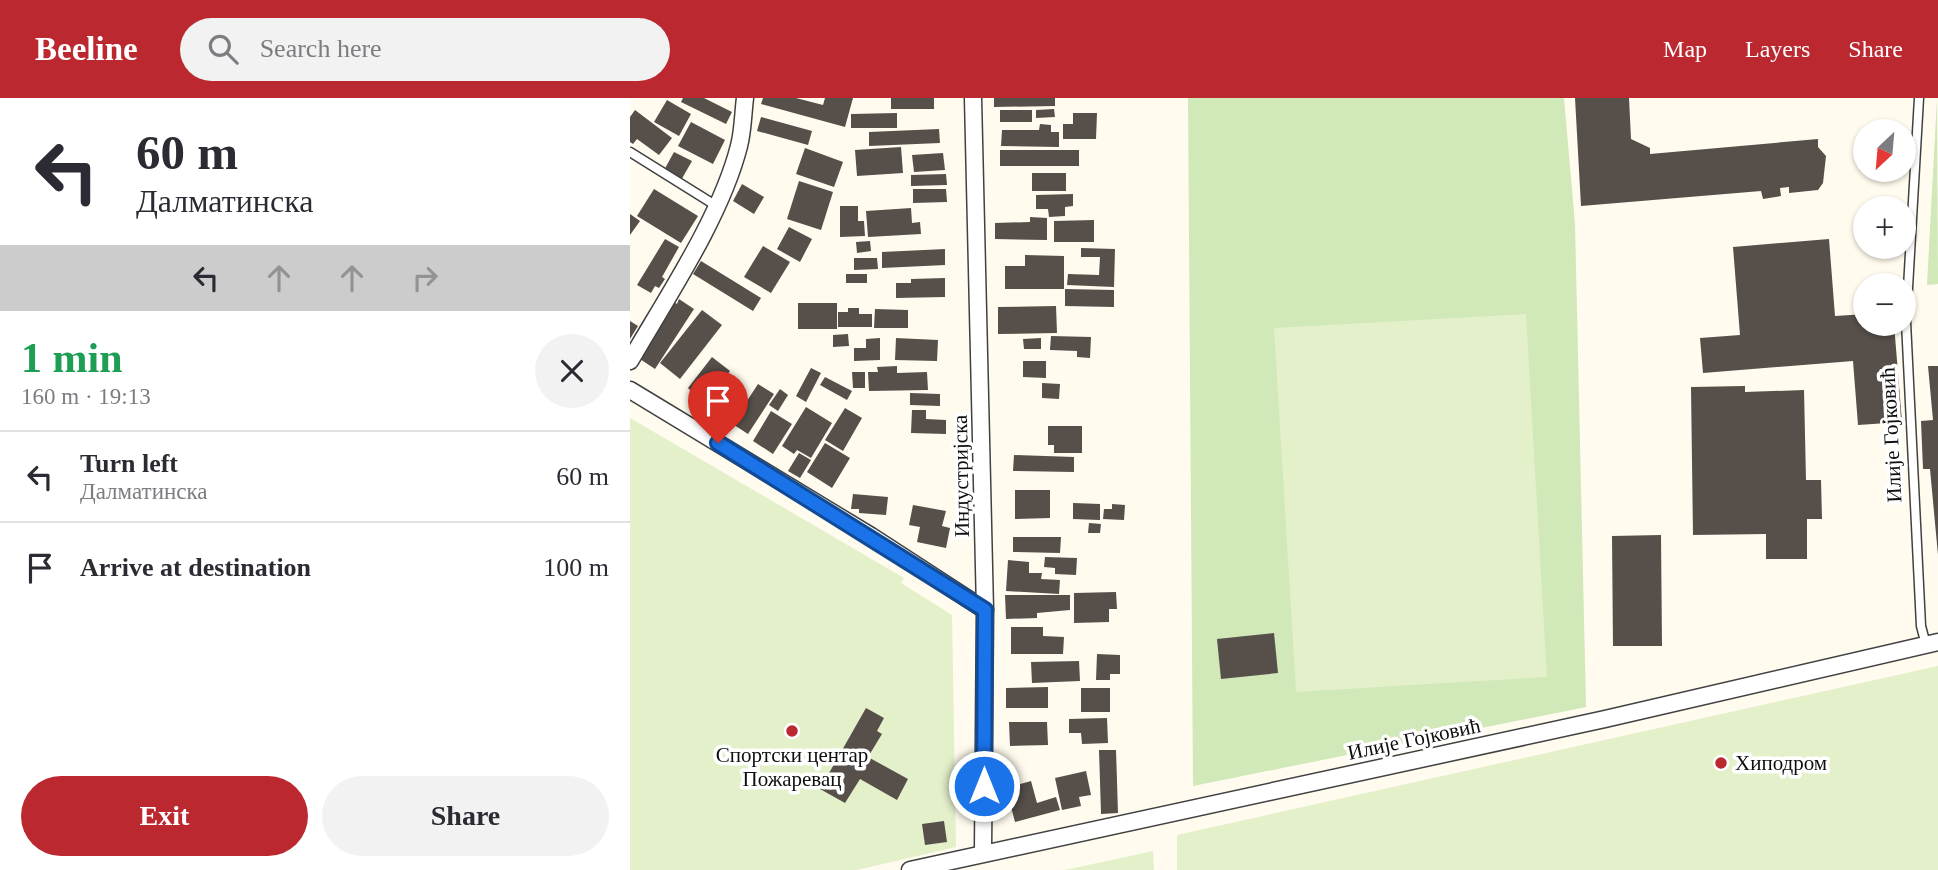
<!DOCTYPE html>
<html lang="en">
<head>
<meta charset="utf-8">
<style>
  body { margin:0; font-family:Georgia,serif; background:#f2f2f3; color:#2b2b33; height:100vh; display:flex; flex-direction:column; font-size:26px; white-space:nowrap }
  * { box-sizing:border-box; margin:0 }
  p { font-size:23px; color:#7c7c81 }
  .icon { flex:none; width:38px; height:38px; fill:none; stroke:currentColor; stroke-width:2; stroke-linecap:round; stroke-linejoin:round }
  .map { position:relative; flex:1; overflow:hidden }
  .sheet { display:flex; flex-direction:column; background:#fff; width:630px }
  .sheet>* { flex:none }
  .top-card { background:#fff; color:#2b2b33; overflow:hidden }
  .needle { width:46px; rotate:206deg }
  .tools { position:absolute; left:1223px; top:21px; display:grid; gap:14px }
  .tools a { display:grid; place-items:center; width:63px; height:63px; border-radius:50%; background:#fff; box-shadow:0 2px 5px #0004; font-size:35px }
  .pin { position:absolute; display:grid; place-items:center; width:60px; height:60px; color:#fff; margin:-72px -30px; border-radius:50% 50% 50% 0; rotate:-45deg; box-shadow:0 0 7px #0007 }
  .pin .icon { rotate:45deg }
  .me { position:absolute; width:77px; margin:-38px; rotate:0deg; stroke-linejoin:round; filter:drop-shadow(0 0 5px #0008) }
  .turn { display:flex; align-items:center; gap:24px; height:147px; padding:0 21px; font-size:32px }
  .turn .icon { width:91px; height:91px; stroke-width:2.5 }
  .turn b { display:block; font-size:49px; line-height:60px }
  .lanes { display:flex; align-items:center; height:66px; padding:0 21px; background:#0003; justify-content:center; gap:35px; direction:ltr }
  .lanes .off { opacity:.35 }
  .round { display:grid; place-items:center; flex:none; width:74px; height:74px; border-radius:37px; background:#f2f2f3 }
  .overview { display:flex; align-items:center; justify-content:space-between; height:119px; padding:0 21px }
  h1 { font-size:42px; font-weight:700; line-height:52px; color:#1e9e55 }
  .cta { display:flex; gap:14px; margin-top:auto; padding:14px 21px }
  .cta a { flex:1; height:80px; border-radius:42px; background:#bb282f; color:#fff; font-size:28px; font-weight:700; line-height:80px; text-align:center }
  .cta a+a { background:#f2f2f3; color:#2b2b33 }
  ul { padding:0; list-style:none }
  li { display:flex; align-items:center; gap:21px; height:91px; padding:0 21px; border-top:2px solid #e1e1e2 }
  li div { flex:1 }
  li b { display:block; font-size:26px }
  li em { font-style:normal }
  header { display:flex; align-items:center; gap:42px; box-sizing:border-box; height:98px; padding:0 35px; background:#bb282f; color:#fff }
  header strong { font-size:33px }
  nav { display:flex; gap:38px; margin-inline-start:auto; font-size:24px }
  .search { width:490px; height:63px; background:#f2f2f3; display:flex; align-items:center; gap:18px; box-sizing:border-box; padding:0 24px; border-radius:38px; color:#7c7c81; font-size:26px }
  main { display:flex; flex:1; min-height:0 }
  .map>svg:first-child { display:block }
  .green { fill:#d1e8b9 }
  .pitch { fill:#e3f0ca }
  .building { fill:#564f4a }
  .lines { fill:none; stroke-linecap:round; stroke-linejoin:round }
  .lane-casing { stroke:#414141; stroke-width:11 }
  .street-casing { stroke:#414141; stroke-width:19 }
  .lane { stroke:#fff; stroke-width:8 }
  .street { stroke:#fff; stroke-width:16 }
  .route-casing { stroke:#114b97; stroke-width:18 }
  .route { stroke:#1a73e8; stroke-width:12 }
  .poi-dot { fill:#bb282f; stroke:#fff; stroke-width:2.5 }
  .labels { text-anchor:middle; stroke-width:7; stroke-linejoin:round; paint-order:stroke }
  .street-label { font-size:21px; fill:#0e0e0e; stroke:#fff }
  .poi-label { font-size:21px; fill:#0e0e0e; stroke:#fff }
</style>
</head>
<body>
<header>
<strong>Beeline</strong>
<div class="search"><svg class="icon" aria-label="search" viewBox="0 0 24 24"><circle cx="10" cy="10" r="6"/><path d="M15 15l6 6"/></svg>Search here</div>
<nav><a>Map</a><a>Layers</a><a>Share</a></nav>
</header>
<main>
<section class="sheet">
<div class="top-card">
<div class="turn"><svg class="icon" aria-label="left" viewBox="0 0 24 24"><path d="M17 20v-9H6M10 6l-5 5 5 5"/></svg><div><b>60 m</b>Далматинска</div></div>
<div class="lanes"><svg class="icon" aria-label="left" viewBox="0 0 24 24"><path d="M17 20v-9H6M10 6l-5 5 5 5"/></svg><svg class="icon off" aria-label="ahead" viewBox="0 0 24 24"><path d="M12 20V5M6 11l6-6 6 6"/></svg><svg class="icon off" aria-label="ahead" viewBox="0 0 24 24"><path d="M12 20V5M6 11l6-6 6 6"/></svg><svg class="icon off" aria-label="right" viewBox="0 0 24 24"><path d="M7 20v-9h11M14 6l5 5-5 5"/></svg></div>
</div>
<div class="overview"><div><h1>1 min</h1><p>160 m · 19:13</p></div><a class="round"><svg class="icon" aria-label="close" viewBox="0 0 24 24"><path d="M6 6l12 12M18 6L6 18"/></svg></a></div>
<ul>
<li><svg class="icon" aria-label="left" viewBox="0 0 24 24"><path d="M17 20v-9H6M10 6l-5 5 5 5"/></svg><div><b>Turn left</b><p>Далматинска</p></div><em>60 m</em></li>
<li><svg class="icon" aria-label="arrive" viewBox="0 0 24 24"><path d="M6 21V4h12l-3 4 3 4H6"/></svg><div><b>Arrive at destination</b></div><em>100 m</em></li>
</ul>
<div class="cta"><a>Exit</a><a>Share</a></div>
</section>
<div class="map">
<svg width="1308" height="772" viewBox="0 0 1308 772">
  <rect width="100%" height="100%" fill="#fffbee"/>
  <g class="green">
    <path d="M558,0H934L945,126L956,609L563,688Z"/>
    <path d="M1307,0L1308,186L1297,187Z"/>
  </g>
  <g class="pitch">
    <path d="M896,216L917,579L666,594L644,230Z"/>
    <path d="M0,320L274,480L271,485L322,517L326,749L227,772H0Z"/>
    <path d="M1308,568V772H547V737Z"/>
    <path d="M523,753L524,772H435Z"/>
  </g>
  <g class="building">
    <path d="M53,0H74L102,14L96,26L51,4Z"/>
    <path d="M133,0H166L193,7L195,0H223L215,29L131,6Z"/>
    <rect x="261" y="0" width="43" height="11"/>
    <path d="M364,0H425V8L364,9Z"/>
    <path d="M945,0H999L1001,41L1020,50V56L1188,41V49L1196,58L1193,85L1188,92L1159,95V89L1150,90L1151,98L1133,101L1131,93L951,108Z"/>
    <path d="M37,2L61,16L49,38L24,24Z"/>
    <path d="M424,11L425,19L406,20V12Z"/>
    <path d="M5,12L42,40L29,57L7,41L3,46L0,44V19Z"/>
    <rect x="370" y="12" width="32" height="12"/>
    <path d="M267,15V30H221V16Z"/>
    <path d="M443,15H467L466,41H433V26H443Z"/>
    <path d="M131,19L182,33L178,47L127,33Z"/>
    <path d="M61,24L95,42L83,66L48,48Z"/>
    <path d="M410,26L421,27V34H429V49L371,48L372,32H409Z"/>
    <path d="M309,31L310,45L239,48V34Z"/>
    <path d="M271,49L273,75L227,78L225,52Z"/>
    <path d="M175,50L213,64L204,89L166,76Z"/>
    <rect x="370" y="52" width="79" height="16"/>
    <path d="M44,54L62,63L50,84L33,74Z"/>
    <path d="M313,55L315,72L284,74L282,57Z"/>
    <rect x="402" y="75" width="34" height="18"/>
    <path d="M316,76L317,87L281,88V77Z"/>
    <path d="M169,83L203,94L191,132L157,121Z"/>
    <path d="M112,86L134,99L124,116L103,103Z"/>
    <path d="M24,91L68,118L51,145L7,118Z"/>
    <path d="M283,91H316L317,104L283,105Z"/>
    <path d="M443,96V108L435,109V118L419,119L418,111H406V97Z"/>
    <path d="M210,108H228V123H234L235,138L210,139Z"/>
    <path d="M281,110L282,125L290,124L291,136L238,139L236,113Z"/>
    <path d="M0,116L10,123L0,137Z"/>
    <path d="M400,119L417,120V142L365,141V125L400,124Z"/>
    <path d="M464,122V144H424V123Z"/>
    <path d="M159,129L182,141L170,164L147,151Z"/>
    <path d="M35,141L49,149L32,179L35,181L29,190L25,188L21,195L7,187Z"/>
    <path d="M1199,141L1205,218L1236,216V226H1264L1272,324L1228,327L1223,263L1073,275L1070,240L1110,237L1103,149Z"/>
    <path d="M240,143L241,153L227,155L226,144Z"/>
    <path d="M133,148L160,164L141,195L114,179Z"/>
    <path d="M451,150L485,151L484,189L437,187L438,176L469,177L470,159H451Z"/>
    <path d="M315,151V167L252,170V154Z"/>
    <path d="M395,157L434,158V191H375V168H395Z"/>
    <path d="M224,160H247L248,171L224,172Z"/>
    <path d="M71,163L131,200L123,213L63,176Z"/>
    <rect x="216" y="176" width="21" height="9"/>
    <path d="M315,180V199L266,200V185H281V181Z"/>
    <path d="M435,191L484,192V209L435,208Z"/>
    <path d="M49,201L64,211L25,271L10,261L41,202L47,206Z"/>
    <rect x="168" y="205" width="39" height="26"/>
    <path d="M426,208L427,235L368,236V209Z"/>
    <path d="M218,210H229V216H242V229H208V214H218Z"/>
    <path d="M245,211L278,212V230H244Z"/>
    <path d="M72,212L92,227L50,281L30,265Z"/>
    <path d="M0,223L8,228L0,241Z"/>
    <path d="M218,236L219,248L203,249V237Z"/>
    <path d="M421,238L461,239L460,260L447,259V253L420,252Z"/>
    <path d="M250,240V262L224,263V250H236V241Z"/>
    <path d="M266,240L308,242L307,263L265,262Z"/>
    <path d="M411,240V251H394L393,241Z"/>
    <path d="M82,259L100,273L73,307L59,297L62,294L58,290Z"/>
    <path d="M393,263H416V280L393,279Z"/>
    <path d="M267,268V275L297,274L298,292L239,293L238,274H248L247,269Z"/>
    <path d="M1298,268H1308V457L1300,371H1293L1291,323L1303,322Z"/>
    <path d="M181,270L191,275L176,304L166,298Z"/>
    <path d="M222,274H235V290H223Z"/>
    <path d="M195,279L222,293L217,302L190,287Z"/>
    <path d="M412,285L430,286L429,301L412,300Z"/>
    <path d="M128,286L144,296L118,336L101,325L107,316L103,314L108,306L113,309Z"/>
    <path d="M1115,288V294L1174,292L1176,382H1191L1192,421H1177V461H1136V436L1063,437L1061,289Z"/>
    <path d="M150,291L158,297L148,313L139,307Z"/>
    <path d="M280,295L310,296V308L280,307Z"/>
    <path d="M176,309L202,325L181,360L167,352L164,356L152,348Z"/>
    <path d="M215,310L232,320L213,353L195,342Z"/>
    <path d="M282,312H296V321L316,322V336L281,335Z"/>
    <path d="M141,313L162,326L143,356L123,343Z"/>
    <path d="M418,328H452V355H424V347H418Z"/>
    <path d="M195,345L220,360L202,390L177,374Z"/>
    <path d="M169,355L181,362L170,380L158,373Z"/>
    <path d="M384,357L444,359V374L383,373Z"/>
    <path d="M385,392H420V420L385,421Z"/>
    <path d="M223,396L258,399L256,417L229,415V411H221Z"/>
    <path d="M443,405L470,406V422L443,421Z"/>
    <path d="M482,406L495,407L494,422L473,421L474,411H482Z"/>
    <path d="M283,407L316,413L312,428L320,430L316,450L287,444L290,429L279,427Z"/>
    <path d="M459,425L471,426L470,435H458Z"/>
    <path d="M1031,437L1032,548H983L982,438Z"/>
    <path d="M383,439H431L430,455L383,454Z"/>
    <path d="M415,459L447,460L446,477L425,476V470L414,469Z"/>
    <path d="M378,462L399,464V475H412L411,481L430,482L429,496L376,493Z"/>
    <path d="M486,494L487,511H479V524L444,525V495Z"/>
    <path d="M375,497H440V512L407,515V520L376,521Z"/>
    <path d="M381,529H413V538L434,539L433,556H381Z"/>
    <path d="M644,535L648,575L591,581L587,541Z"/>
    <path d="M467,556L490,557V576H480V582H466Z"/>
    <path d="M449,563L450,583L402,585L401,564Z"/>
    <path d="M418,589V610H376V590Z"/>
    <rect x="451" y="590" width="29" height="24"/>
    <path d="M236,610L254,620L247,633L252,636L238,659L278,681L267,702L230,681L215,705L190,691Z"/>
    <path d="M477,620L478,645L452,646L451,635H439V621Z"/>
    <path d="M379,624H417L418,647L380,648Z"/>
    <path d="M469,652H486L488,715L471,716Z"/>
    <path d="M456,673L461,697L449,699L451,708L432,712L425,680Z"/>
    <path d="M401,683L407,705L426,699L430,712L385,724L376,690Z"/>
    <path d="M314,723L317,744L295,747L292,726Z"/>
  </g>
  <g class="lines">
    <g class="lane-casing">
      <g id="lane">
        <path d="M1289,0L1276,224L1291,528L1296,547"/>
        <path d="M0,54L85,107"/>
      </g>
    </g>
    <g class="street-casing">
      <g id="street">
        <path d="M343,0L355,512L353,754"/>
        <path d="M0,263C37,199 91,119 109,48C113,33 113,16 115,0"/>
        <path d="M0,292L241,438L355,512"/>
        <path d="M280,772L975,621L1308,544"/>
      </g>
    </g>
    <use href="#lane" class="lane"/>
    <use href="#street" class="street"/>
  </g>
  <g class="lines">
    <g class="route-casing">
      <path id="route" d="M88,345L355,512L354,688"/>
    </g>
    <use href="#route" class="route"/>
  </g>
  <g class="poi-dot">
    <circle cx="162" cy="633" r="7"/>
    <circle cx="1091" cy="665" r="7"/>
  </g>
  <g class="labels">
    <g class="street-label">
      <text transform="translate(1261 337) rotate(-93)" y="7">Илије Гојковић</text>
      <text transform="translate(331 378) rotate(-91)" y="7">Индустријска</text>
      <text transform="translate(784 641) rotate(-12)" y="7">Илије Гојковић</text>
    </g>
    <g class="poi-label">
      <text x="162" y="664">Спортски центар<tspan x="162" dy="24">Пожаревац</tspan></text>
      <text x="1105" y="672" text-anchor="start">Хиподром</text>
    </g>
  </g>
</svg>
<div class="tools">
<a><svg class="needle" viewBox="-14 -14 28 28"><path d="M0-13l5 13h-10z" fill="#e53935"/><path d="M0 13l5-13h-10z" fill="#7c7c81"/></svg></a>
<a>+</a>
<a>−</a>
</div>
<div class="pin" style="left:88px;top:345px;background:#d93025"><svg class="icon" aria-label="arrive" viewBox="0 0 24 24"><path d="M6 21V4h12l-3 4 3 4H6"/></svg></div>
<svg class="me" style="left:354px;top:688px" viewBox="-20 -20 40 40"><circle r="17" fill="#1a73e8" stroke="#fff" stroke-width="3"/><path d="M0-11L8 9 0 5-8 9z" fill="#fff"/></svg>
</div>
</main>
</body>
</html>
